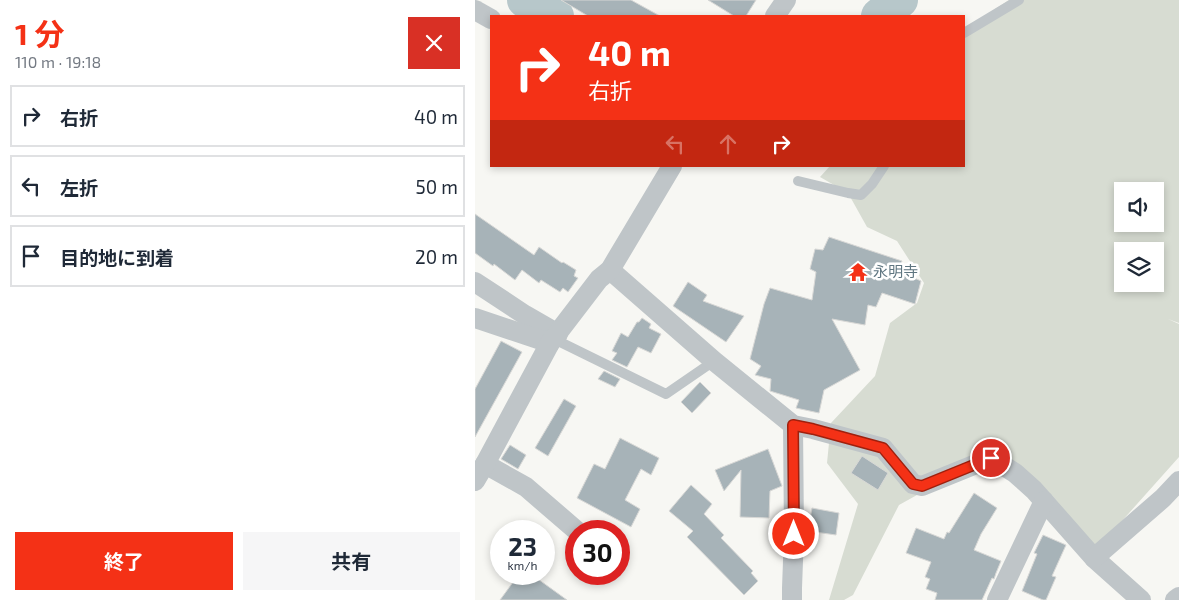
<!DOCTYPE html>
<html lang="ja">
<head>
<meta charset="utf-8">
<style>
  body { margin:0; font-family:"Exo 2","Noto Sans JP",sans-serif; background:#f6f6f7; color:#1f2937; height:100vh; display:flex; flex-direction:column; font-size:19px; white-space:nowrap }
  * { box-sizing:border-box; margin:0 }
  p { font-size:16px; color:#747a83 }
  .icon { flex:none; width:28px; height:28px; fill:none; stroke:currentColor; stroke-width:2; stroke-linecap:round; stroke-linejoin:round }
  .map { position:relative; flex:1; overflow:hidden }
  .panel { display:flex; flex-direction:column; background:#fff; width:475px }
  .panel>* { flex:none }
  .banner { position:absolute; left:15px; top:15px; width:475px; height:152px; border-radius:0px; box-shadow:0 2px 8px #0003; background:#f43116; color:#fff; overflow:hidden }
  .controls { position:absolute; left:639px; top:182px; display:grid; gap:10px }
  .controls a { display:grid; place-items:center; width:50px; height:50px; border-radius:0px; background:#fff; box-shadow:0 2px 8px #0003; font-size:25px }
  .speed { position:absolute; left:15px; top:520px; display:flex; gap:10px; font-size:25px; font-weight:700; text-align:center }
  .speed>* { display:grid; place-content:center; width:65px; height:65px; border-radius:50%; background:#fff; box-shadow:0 2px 8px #0003; line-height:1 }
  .speed small { font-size:12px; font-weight:400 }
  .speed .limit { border:8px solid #d22; background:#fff; color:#111 }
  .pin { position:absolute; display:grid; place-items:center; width:42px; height:42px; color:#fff; margin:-21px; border:2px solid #fff; border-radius:50%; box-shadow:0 1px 5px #0007 }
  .me { position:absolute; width:55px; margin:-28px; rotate:0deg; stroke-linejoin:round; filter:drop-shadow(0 0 4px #0008) }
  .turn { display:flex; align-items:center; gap:18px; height:105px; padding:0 15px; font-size:22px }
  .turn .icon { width:65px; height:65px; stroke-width:2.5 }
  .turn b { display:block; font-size:35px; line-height:42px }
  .lanes { display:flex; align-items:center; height:48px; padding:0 15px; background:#0003; justify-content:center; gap:25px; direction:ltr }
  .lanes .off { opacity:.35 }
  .round { display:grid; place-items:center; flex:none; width:52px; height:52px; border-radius:0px; background:#f6f6f7 }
  .head { display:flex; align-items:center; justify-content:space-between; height:85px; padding:0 15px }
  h1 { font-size:30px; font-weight:700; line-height:38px; color:#f43116 }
  .primary-button { display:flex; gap:10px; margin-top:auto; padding:10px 15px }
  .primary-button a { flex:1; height:58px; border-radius:0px; background:#f43116; color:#fff; font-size:20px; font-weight:700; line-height:58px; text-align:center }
  .primary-button a+a { background:#f6f6f7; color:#1f2937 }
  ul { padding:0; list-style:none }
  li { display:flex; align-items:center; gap:15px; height:62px; margin:0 10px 8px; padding:0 5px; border:2px solid #e0e1e3; border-radius:0px }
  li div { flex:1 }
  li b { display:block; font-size:19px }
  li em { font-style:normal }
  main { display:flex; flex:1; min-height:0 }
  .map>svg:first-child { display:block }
  .green { fill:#d7dcd2; fill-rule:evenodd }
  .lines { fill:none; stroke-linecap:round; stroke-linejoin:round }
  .river { stroke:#b7c7ca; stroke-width:36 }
  .building { fill:#a7b3b8; stroke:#d8d8d6 }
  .lane { stroke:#bfc5c8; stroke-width:10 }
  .street { stroke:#bfc5c8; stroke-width:20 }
  .route-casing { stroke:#9f200e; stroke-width:12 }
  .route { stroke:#f43116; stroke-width:9 }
  .labels { text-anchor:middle; stroke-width:5; stroke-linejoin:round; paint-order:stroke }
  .poi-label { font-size:15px; fill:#5f7681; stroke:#fff; text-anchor:start }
</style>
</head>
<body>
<main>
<section class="panel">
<div class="head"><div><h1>1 分</h1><p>110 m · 19:18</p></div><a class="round" style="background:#d93025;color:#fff"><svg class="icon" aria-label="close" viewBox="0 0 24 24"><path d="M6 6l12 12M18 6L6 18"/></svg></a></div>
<ul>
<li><svg class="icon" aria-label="right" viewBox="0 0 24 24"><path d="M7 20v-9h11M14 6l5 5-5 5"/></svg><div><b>右折</b></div><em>40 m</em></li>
<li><svg class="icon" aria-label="left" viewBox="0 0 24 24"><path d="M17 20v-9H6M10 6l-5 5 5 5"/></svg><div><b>左折</b></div><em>50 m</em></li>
<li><svg class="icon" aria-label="arrive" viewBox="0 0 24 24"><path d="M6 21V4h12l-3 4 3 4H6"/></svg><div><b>目的地に到着</b></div><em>20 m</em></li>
</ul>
<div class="primary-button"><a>終了</a><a>共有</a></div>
</section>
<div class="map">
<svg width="704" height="600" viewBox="0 0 704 600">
  <rect width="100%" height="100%" fill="#f7f7f3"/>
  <path class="green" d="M534,0H704V323L693,319L704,324V457L621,550L559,487L503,467L469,480L424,505L378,595L369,600H354L383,504L352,463L356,423L400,376L415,323L442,303L449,283L422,241L392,227L373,193L345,177L355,166H489V33L520,9ZM648,191H680V224H648ZM648,251H680V284H648Z"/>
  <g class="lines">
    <g class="river">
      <path d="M50,0L81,16"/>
      <path d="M404,16L425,0"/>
    </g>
  </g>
  <g class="building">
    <path d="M86,0H156L185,16H113Z"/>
    <path d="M233,0H281L271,16H259Z"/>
    <path d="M0,214L59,255L64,247L87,263L88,262L101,270L99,276L103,278L93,292L88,288L85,292L66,280L64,283L47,270L40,280L19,264L18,266L0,253Z"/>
    <path d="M354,237L427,261L424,271L446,281L440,304L407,293L401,307L393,305L390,325L357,319L385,370L349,390L344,413L321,408L324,400L295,391L296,379L280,375L286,366L275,359L289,304L295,288L337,300L341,272L335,269L340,249L348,250Z"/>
    <path d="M213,282L232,295L228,301L269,316L251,342L198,306Z"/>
    <path d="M167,318L176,324L174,328L186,334L176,353L163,347L152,367L137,360L142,353L137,351L146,333L153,337L162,322H164Z"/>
    <path d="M26,341L47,352L0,437V389Z"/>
    <path d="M129,371L145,379L140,387L123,379Z"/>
    <path d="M225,382L236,393L217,413L206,402Z"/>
    <path d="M89,399L101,406L73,456L60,448Z"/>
    <path d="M145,438L184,458L176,475L166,469L150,500L165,509L156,527L102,498L119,464L130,469Z"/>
    <path d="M35,445L51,455L43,469L26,459Z"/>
    <path d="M293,449L307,486L295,491L294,518L265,517L266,470L249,491L240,470Z"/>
    <path d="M387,456L413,473L403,490L376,473Z"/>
    <path d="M216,485L237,504L229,514L249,535L246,538L278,571L276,573L283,581L269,595L212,537L218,531L194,511Z"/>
    <path d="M499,493L522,508L506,534L499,550L526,561L521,573L519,579L517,578L507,600H460L462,593L451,589L455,579L450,577L456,562L431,553L441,528L469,539L472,532L474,533Z"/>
    <path d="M337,508L364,513L361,535L333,531Z"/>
    <path d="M568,535L591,545L577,576L581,577L571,600H568L547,591L562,554L559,553Z"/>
    <path d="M44,574H56L92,600H25Z"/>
  </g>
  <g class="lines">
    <g class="lane">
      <path d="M489,33L544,0"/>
      <path d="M323,181L373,193L386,195L397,184L409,166"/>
      <path d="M79,339L191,394L239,361"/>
    </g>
    <g class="street">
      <path d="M0,10L16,19"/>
      <path d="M300,16L311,0"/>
      <path d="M135,270L239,361L318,425L338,429L408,448L438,484L447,486L516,458L540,473L559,490L619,558L666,600"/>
      <path d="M0,282L50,315L83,334"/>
      <path d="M0,318L75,343"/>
      <path d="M10,464L51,487L102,531"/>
      <path d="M0,481L10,464L75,343L124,279L135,270L197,166"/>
      <path d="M619,558L688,498L704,481"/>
      <path d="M317,600V588L319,534L318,425"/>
      <path d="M522,600L569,501"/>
      <path d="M700,600L704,597"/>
    </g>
  </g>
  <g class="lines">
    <g class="route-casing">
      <path id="route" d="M319,534L318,425L338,429L408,448L438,484L447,486L516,458"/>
    </g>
    <use href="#route" class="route"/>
  </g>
  <defs>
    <g id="temple-bare" transform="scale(1.5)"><path d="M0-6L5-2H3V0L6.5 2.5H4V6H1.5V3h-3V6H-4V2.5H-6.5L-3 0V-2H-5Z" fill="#f43116" stroke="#fff" stroke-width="2.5" paint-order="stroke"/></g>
  </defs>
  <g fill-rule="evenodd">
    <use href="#temple-bare" x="383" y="272"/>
  </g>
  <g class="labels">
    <g class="poi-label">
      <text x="398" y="277">永明寺</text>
    </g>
  </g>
</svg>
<div class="controls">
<a><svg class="icon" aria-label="sound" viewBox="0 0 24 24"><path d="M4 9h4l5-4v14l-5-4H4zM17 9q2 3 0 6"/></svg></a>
<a><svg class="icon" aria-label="layers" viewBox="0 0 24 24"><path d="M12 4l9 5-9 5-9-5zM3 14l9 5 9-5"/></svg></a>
</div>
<div class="speed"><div>23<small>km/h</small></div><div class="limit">30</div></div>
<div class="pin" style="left:516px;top:458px;background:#d93025"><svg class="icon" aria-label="arrive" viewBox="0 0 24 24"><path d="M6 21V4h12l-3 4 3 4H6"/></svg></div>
<svg class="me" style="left:319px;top:534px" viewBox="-20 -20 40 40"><circle r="17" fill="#f43116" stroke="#fff" stroke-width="3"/><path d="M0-11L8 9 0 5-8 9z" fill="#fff"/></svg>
<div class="banner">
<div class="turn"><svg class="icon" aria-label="right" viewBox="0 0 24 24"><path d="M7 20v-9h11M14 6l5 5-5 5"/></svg><div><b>40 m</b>右折</div></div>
<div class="lanes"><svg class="icon off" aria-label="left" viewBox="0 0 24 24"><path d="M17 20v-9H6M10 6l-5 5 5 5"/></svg><svg class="icon off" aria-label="ahead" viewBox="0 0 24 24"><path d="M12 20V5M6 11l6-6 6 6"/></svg><svg class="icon" aria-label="right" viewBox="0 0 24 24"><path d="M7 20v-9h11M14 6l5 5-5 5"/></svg></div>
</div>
</div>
</main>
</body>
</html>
